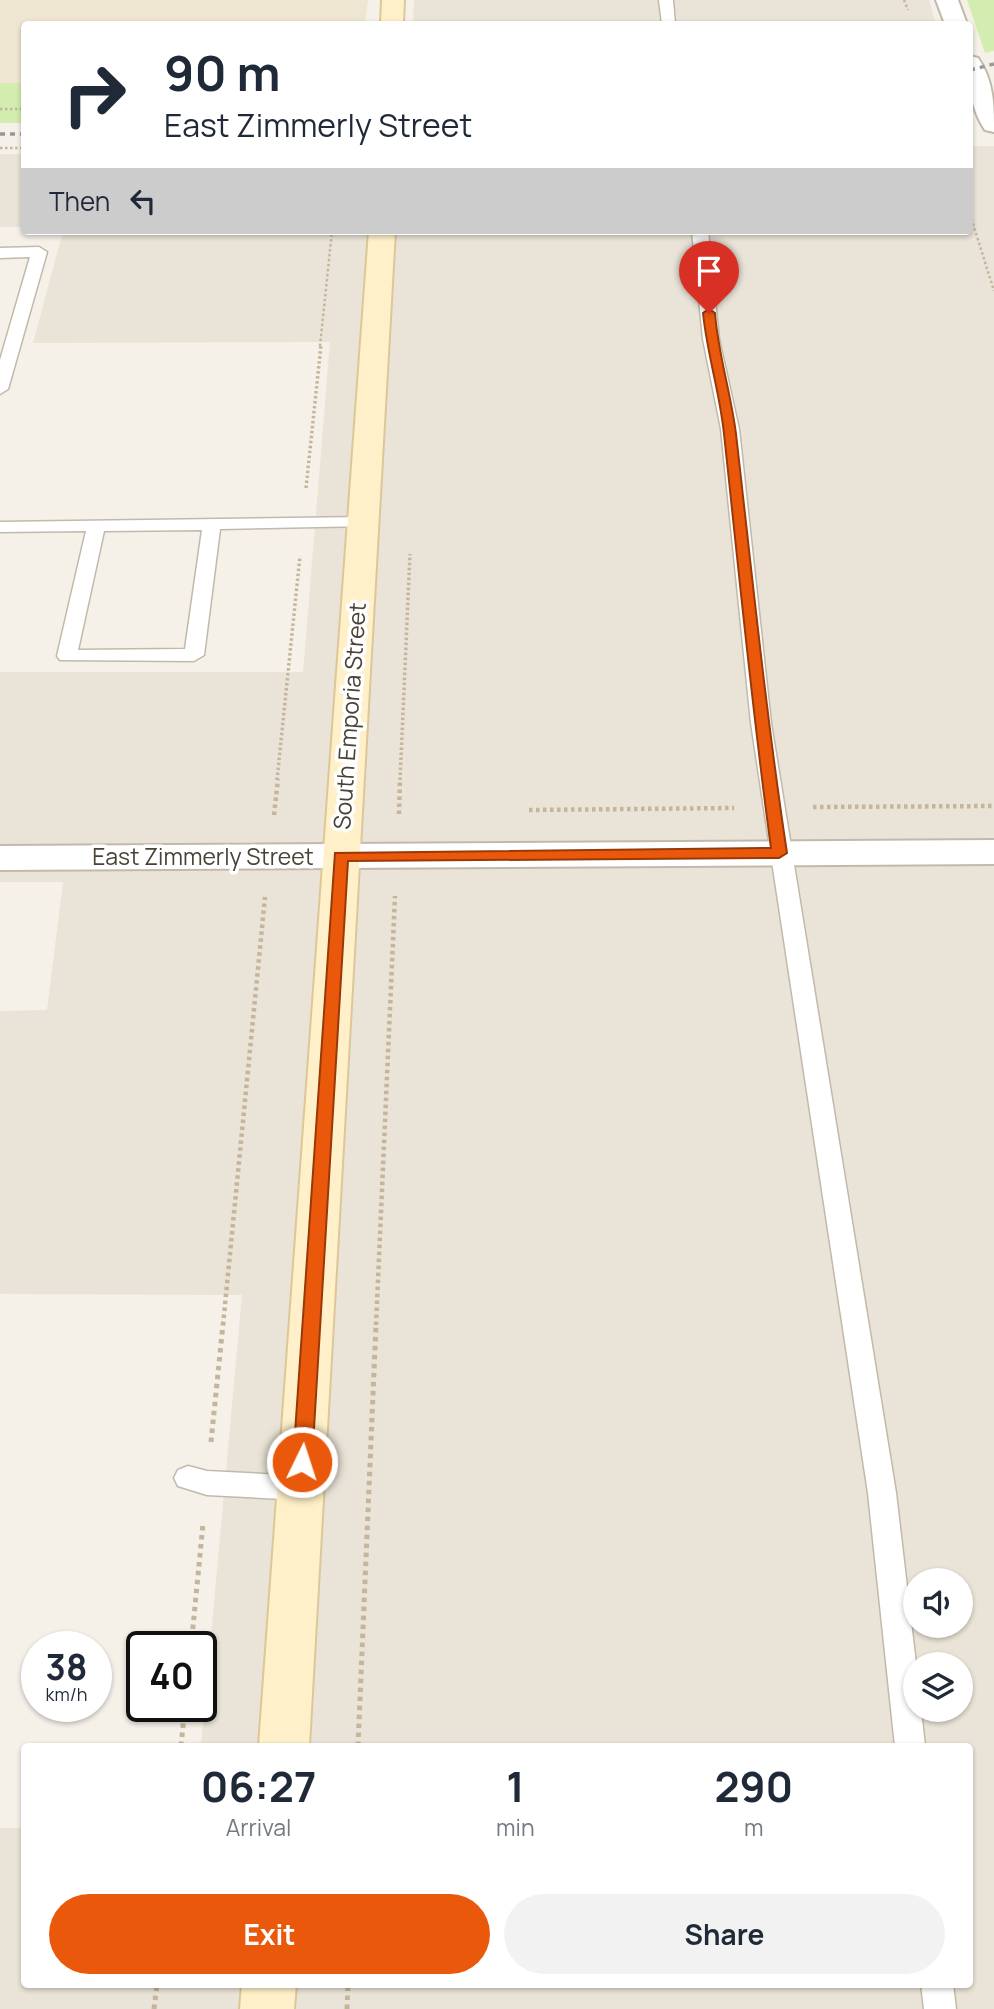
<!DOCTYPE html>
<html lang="en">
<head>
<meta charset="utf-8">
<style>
  body { margin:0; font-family:Manrope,sans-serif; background:#f2f2f3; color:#1f2937; height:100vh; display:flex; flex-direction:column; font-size:26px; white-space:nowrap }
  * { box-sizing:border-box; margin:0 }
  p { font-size:23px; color:#747a83 }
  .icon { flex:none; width:38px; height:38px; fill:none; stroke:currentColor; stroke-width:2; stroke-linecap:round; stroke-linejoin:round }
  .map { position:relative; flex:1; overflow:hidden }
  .panel { position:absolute; left:21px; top:1743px; width:952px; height:245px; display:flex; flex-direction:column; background:#fff; border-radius:7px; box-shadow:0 2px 5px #0004 }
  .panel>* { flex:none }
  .banner { position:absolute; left:21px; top:21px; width:952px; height:214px; border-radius:7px; box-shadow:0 2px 5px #0004; background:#fff; color:#1f2937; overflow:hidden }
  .buttons { position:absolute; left:903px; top:1568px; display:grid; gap:14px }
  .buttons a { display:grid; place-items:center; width:70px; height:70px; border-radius:50%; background:#fff; box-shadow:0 2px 5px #0004; font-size:35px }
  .speed { position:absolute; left:21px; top:1631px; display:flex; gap:14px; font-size:35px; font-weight:700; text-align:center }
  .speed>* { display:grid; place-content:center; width:91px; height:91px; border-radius:50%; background:#fff; box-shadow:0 2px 5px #0004; line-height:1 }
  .speed small { font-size:18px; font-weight:400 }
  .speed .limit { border:4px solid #111; border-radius:10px; background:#fff; color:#111 }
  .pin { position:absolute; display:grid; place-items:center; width:60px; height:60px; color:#fff; margin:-72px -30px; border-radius:50% 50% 50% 0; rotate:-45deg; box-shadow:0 0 7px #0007 }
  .pin .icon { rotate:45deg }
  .me { position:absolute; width:77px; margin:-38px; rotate:4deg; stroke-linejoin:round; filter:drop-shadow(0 0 5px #0008) }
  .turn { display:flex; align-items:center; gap:24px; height:147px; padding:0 28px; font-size:32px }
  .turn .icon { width:91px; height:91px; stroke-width:2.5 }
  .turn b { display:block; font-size:49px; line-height:60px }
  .then { display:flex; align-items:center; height:66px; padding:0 28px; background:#0003; gap:14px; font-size:26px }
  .eta { display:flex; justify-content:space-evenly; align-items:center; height:119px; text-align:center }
  .eta b { font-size:42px; font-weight:700; line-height:49px }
  .action { display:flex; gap:14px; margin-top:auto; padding:14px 28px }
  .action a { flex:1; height:80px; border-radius:42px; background:#ea580c; color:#fff; font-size:28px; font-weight:700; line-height:80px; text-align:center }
  .action a+a { background:#f2f2f3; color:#1f2937 }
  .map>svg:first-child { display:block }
  .residential { fill:#eae3d7; fill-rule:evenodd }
  .education { fill:#efe6d2 }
  .green { fill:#d3ecaf }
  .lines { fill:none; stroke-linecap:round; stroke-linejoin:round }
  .lane-casing { stroke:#c2b9ab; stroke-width:3 }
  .street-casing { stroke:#c2b9ab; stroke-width:4 }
  .secondary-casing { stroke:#dcc798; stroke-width:4 }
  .path-far3 { stroke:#c5b59b; stroke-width:2.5; stroke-dasharray:2.5 2.5; stroke-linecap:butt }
  .path-far2 { stroke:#c5b59b; stroke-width:3.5; stroke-dasharray:2.5 2.5; stroke-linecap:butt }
  .path-far1 { stroke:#c5b59b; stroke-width:4.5; stroke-dasharray:3.5 3.5; stroke-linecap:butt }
  .path { stroke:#c5b59b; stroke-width:5; stroke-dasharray:4.5 4.5; stroke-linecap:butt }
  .lane { fill:#fff; fill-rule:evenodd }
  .street { fill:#fff; fill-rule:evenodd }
  .secondary { fill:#fff0c9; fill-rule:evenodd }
  .rail { stroke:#989898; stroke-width:3.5; stroke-dasharray:5 5; stroke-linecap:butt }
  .route { fill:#ea580c; stroke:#983908; stroke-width:2 }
  .labels { text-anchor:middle; stroke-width:7; stroke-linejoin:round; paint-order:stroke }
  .street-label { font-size:23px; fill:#4a4237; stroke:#fff }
</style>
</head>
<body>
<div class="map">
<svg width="994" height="2009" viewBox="0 0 994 2009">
  <rect width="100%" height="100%" fill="#f5f1e9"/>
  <g class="residential">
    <path d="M414,0H929L936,24H413Z"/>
    <path d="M970,146H994V2009H0V1828H24V1984H970V1746H201L242,1295L0,1294V1011L47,1010L63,882H0V672H303L330,342L33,343L63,231H970ZM915,1580H961V1626H915ZM915,1664H961V1710H915Z"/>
    <rect x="0" y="154" width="24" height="73"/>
  </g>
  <path class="education" d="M0,0H368L365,24H24V83H0Z"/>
  <g class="green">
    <path d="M967,0H994V51L985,53Z"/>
    <rect x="0" y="83" width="24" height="40"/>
  </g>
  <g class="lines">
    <g class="lane-casing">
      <g id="lane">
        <path d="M659,0H673L675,24H662Z"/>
        <path d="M692,231H708L719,339L739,429L771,723L896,1493L916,1664L915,1710H921L925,1746H895L868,1493L751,723L721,429L703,339Z"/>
        <path d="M39,247L47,252L8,389L0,394V360L30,257L0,258V248Z"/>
        <path d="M363,517L372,522L369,526L220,529L204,655L194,661L60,660L57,656L86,531L0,532V522ZM202,530L185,649L78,650L104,531Z"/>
        <path d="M188,1466L207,1471L301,1476L311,1480L315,1488L311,1496L301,1500L207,1495L178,1486L174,1478L178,1470Z"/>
        <path d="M921,1984H953L956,2009H924Z"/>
      </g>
    </g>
    <g class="street-casing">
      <g id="street">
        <path d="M936,0H958L967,24H945Z"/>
        <path d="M970,56L978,58C994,81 994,106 994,132L985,130C970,108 968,81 970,56Z"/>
        <path d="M994,840V864L0,870V846Z"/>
      </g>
    </g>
    <g class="secondary-casing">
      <g id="secondary">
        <path d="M382,0H404L403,24H381Z"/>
        <path d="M369,231H395L309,1746H259Z"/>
        <path d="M242,1984H296L294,2009H240Z"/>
      </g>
    </g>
    <g class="path-far3">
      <path d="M904,0L908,10"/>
      <path d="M0,109H24"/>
      <path d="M0,148H24"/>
      <path d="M970,214L994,291"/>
      <path d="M320,346L332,231"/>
    </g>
    <g class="path-far2">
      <path d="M306,488L321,345"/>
      <path d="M277,780L300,556"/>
      <path d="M400,780L410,554"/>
    </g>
    <g class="path-far1">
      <path d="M813,807L994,806"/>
      <path d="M529,810L734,808"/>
      <path d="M399,814L400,779"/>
      <path d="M274,815L278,779"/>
      <path d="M223,1325L265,897"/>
      <path d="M376,1325L395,896"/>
    </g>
    <g class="path">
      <path d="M211,1442L223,1324"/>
      <path d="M191,1647L203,1524"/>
      <path d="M181,1746L185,1706"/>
      <path d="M358,1746L376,1324"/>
      <path d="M154,2009L157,1984"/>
      <path d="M347,2009L348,1984"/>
    </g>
    <use href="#lane" class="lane"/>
    <use href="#street" class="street"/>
    <use href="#secondary" class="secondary"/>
    <g class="rail">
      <path d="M970,70L994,64"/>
      <path d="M0,134H24"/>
    </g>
  </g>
  <path class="route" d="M709,309L715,313C718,354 731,393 736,434C752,574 766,714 787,853L779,858L348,861L312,1462L309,1467L302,1470L296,1467L293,1462L335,853L771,848C752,710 739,572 724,434C720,393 707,354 703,313Z"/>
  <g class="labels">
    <g class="street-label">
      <text transform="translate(350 716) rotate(-86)" y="8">South Emporia Street</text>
      <text x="203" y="865">East Zimmerly Street</text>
    </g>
  </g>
</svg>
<div class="buttons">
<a><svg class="icon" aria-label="sound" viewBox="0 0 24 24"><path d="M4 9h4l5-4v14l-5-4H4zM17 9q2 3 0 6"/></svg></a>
<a><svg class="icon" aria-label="layers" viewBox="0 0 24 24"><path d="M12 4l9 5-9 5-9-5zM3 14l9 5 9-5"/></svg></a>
</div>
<div class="speed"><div>38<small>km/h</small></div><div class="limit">40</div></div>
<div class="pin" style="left:709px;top:313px;background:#d93025"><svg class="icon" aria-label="arrive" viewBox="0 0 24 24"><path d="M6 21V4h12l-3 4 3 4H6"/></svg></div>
<svg class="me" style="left:302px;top:1462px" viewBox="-20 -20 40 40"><circle r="17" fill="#ea580c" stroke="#fff" stroke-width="3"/><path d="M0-11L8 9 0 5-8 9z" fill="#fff"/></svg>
<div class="banner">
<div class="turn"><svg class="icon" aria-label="right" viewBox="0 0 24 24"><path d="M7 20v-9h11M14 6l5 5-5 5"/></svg><div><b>90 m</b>East Zimmerly Street</div></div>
<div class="then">Then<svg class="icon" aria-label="left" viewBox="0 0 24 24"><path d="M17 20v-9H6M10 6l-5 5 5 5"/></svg></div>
</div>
<section class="panel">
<div class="eta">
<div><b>06:27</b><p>Arrival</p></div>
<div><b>1</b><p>min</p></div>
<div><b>290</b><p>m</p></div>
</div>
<div class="action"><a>Exit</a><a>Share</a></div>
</section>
</div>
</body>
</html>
